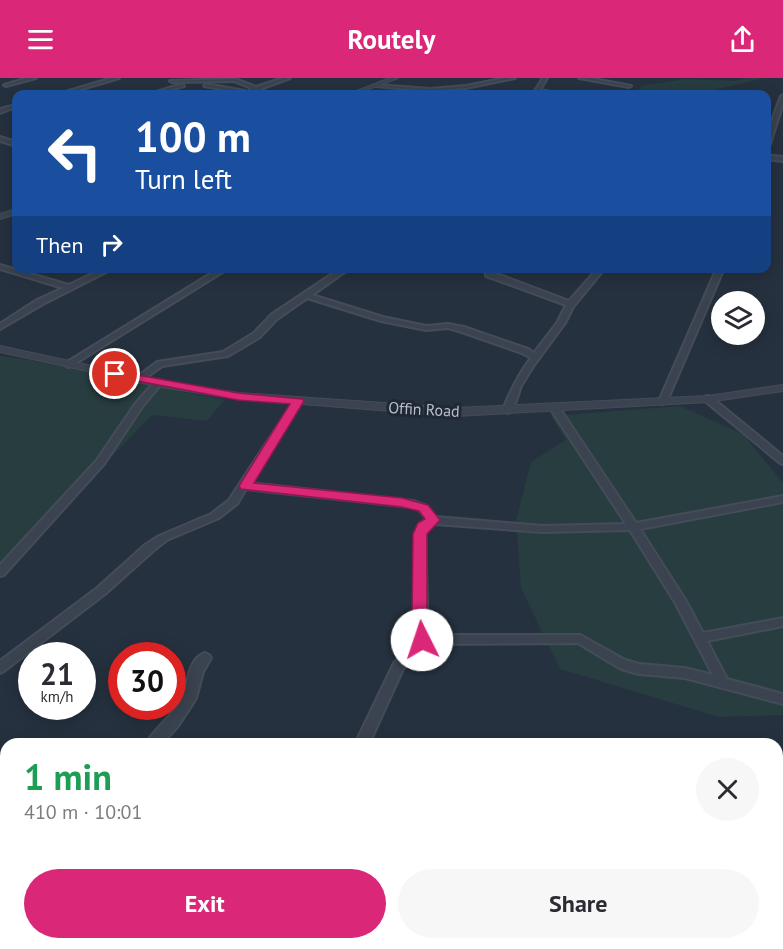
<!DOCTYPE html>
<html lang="en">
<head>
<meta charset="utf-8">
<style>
  body { margin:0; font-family:"PT Sans",sans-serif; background:#f7f7f7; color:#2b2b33; height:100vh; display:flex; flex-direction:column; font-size:22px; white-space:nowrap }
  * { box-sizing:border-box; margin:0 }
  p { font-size:20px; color:#7c7c81 }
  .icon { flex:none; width:33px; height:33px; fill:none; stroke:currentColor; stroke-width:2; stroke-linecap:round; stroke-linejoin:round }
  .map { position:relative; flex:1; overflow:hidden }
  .drawer { position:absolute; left:0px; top:660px; width:783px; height:212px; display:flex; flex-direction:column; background:#fff; border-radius:18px 18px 0 0; box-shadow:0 3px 15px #0003 }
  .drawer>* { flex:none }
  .hud { position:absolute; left:12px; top:12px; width:759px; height:183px; border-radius:12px; box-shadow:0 3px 15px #0003; background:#1a4fa0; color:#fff; overflow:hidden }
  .tools { position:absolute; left:711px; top:213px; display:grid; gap:12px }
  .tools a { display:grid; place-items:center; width:54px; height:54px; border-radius:50%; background:#fff; box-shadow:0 3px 15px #0003; font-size:30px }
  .speed { position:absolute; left:18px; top:564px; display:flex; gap:12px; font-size:30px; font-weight:700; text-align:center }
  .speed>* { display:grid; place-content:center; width:78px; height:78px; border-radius:50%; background:#fff; box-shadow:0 3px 15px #0003; line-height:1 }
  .speed small { font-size:15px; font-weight:400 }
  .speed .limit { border:9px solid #d22; background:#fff; color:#111 }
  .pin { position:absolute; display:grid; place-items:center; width:51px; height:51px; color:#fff; margin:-26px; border:3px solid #fff; border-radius:50%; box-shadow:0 2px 6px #0007 }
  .me { position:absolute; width:66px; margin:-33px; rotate:356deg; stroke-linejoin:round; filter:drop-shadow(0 0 4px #0008) }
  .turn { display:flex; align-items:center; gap:21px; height:126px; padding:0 24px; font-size:27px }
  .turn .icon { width:78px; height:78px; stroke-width:2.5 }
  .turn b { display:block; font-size:42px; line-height:51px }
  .then { display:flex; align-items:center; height:57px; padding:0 24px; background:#0003; gap:12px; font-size:22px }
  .round { display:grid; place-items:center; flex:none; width:63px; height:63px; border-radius:32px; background:#f7f7f7 }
  .summary { display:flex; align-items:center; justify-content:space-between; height:102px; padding:0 24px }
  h1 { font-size:36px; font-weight:700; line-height:45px; color:#1e9e55 }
  .action { display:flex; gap:12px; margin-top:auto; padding:12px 24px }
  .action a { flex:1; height:69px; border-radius:36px; background:#db2777; color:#fff; font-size:24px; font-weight:700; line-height:69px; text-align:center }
  .action a+a { background:#f7f7f7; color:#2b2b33 }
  header { display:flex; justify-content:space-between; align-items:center; height:78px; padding:0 24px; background:#db2777; color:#fff; font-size:27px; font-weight:700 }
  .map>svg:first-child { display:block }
  .green { fill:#283d40 }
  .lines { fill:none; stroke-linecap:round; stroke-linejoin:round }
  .minor-casing { stroke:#444c58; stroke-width:4 }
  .tertiary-casing { stroke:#444c58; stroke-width:2 }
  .minor { fill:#3a434f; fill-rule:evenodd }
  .tertiary { fill:#3a434f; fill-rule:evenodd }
  .route { fill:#db2777; stroke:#8e194d; stroke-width:1.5 }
  .labels { text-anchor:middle; stroke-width:6; stroke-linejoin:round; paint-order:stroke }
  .street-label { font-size:16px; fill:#b7beca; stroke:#1f2834 }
</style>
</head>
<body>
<header><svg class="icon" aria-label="menu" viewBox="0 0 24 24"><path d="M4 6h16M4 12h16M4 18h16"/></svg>Routely<svg class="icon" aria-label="share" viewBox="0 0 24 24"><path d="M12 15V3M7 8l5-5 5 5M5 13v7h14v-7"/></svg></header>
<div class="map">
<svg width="783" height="871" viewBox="0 0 783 871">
  <rect width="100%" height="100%" fill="#26313f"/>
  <g class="green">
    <path d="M746,0H764L699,16H635L641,8L685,1L736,3Z"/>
    <path d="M0,278L28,282L224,322L207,343L152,337L13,480L0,491Z"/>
    <path d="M680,328L743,356L783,405V637L719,639L560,591L521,510L516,443L531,384L566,362L551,338Z"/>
  </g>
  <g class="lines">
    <g class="minor-casing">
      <g id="minor">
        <path d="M28,0H36L6,8L4,7Z"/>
        <path d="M112,0H119L65,16H59Z"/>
        <path d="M283,0H290L260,11L271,16H266L255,12L249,13L251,10L234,3L172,4L170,3L235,1L256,9Z"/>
        <path d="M506,0H515L466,10L430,13L375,8L377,7L430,11L466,8Z"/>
        <path d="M543,0H547L540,12L557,15L559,16L538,15L537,16H533Z"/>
        <path d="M579,0H589L631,8L629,9Z"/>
        <path d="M182,6L184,8L155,16H150Z"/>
        <path d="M206,6L245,13L247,14L245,15L204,8Z"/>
        <path d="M783,17V25L769,69L766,71V59L781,18Z"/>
        <path d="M16,27V29L0,35V31Z"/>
        <path d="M0,59L16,64V68L0,63Z"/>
        <path d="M766,77L783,79V83L766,81Z"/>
        <path d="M0,187L69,207L104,190H114L43,226L0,251V246L37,222L63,210L0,191Z"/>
        <path d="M220,190H229L71,288L68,289L64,286Z"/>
        <path d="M341,190H350L312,217L383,239L426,248L448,246L464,249L528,271L534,275L557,245L566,227L486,198V194H492L569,223L598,190H605L573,229L565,245L534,287L521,308L513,332L508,335L503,332C510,313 519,296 531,280L522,275L459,253L448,250L426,252L381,243L307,220L277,241L260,259L228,278L162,288L141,303L138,304L134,301L157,284L223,274L254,255L271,237Z"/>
        <path d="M717,190H724L667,323L663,326L660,325L659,323Z"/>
        <path d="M158,302L162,305L142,329L104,386L4,497L0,498V487L97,382L136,325L155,303Z"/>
        <path d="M708,318L711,319L783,378V386L780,385L705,323V319Z"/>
        <path d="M298,320L302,323L250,405L413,423L427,428L436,439L542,448L626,446L550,330L555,327L558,328L636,445L783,418V424L640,451L686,523L703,555L783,540V548L707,563L727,601L783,616V626L685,600L639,596L621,591L578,565L425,566L403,591L369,666H355L394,585L416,561L414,542L415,456L419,446L427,441L419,432L411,429L246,411L237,426L219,440L167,462L153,473L105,516L4,593L0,595V583L97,510L145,467L159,458L211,436L229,422L294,323ZM435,446L542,454L630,452L676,526L713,597L685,590L639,586L625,582L580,557H428L425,456L428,450Z"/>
        <path d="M205,575L209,577L211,580L203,594L196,620L190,630L178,648L162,666H146C155,649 173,639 182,621C189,607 187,581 205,575Z"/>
        <path d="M6,836V853L0,856V839Z"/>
        <rect x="243" y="866" width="16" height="5"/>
      </g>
    </g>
    <g class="tertiary-casing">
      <g id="tertiary">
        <path d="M390,0H398L356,16H349Z"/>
        <path d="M16,131V136L0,141V136Z"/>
        <path d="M0,268L161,303L238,315L456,330L708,318L783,307V313L708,324L456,338L238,321L161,309L0,274Z"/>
      </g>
    </g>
    <use href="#minor" class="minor"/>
    <use href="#tertiary" class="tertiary"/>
  </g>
  <path class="route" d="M115,293L238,315L302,321L304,323L254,405L402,420L428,427L440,442L427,456V542L430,562L428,566H417L412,542L413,456L418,445L425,441L419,433L402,429L241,411L239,408L290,326L238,322L111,298V294Z"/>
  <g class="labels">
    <g class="street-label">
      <text transform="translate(424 331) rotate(3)" y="6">Offin Road</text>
    </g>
  </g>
</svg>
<div class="tools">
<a><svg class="icon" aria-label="layers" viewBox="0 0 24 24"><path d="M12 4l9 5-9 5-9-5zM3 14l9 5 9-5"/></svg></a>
</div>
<div class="speed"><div>21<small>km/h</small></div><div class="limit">30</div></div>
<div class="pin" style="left:115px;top:296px;background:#d93025"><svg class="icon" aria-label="arrive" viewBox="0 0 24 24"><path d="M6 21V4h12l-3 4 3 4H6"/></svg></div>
<svg class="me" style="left:422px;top:562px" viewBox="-20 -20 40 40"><circle r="19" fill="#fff"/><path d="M0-13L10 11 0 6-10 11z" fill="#db2777"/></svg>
<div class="hud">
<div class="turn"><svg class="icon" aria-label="left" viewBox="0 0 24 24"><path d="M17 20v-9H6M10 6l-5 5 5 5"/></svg><div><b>100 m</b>Turn left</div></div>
<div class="then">Then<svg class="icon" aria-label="right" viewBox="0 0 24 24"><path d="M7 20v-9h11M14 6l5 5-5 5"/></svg></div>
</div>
<section class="drawer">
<div class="summary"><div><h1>1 min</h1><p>410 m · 10:01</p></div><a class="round"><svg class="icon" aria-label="close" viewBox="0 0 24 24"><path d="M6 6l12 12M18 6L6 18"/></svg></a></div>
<div class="action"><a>Exit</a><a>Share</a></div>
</section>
</div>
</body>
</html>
